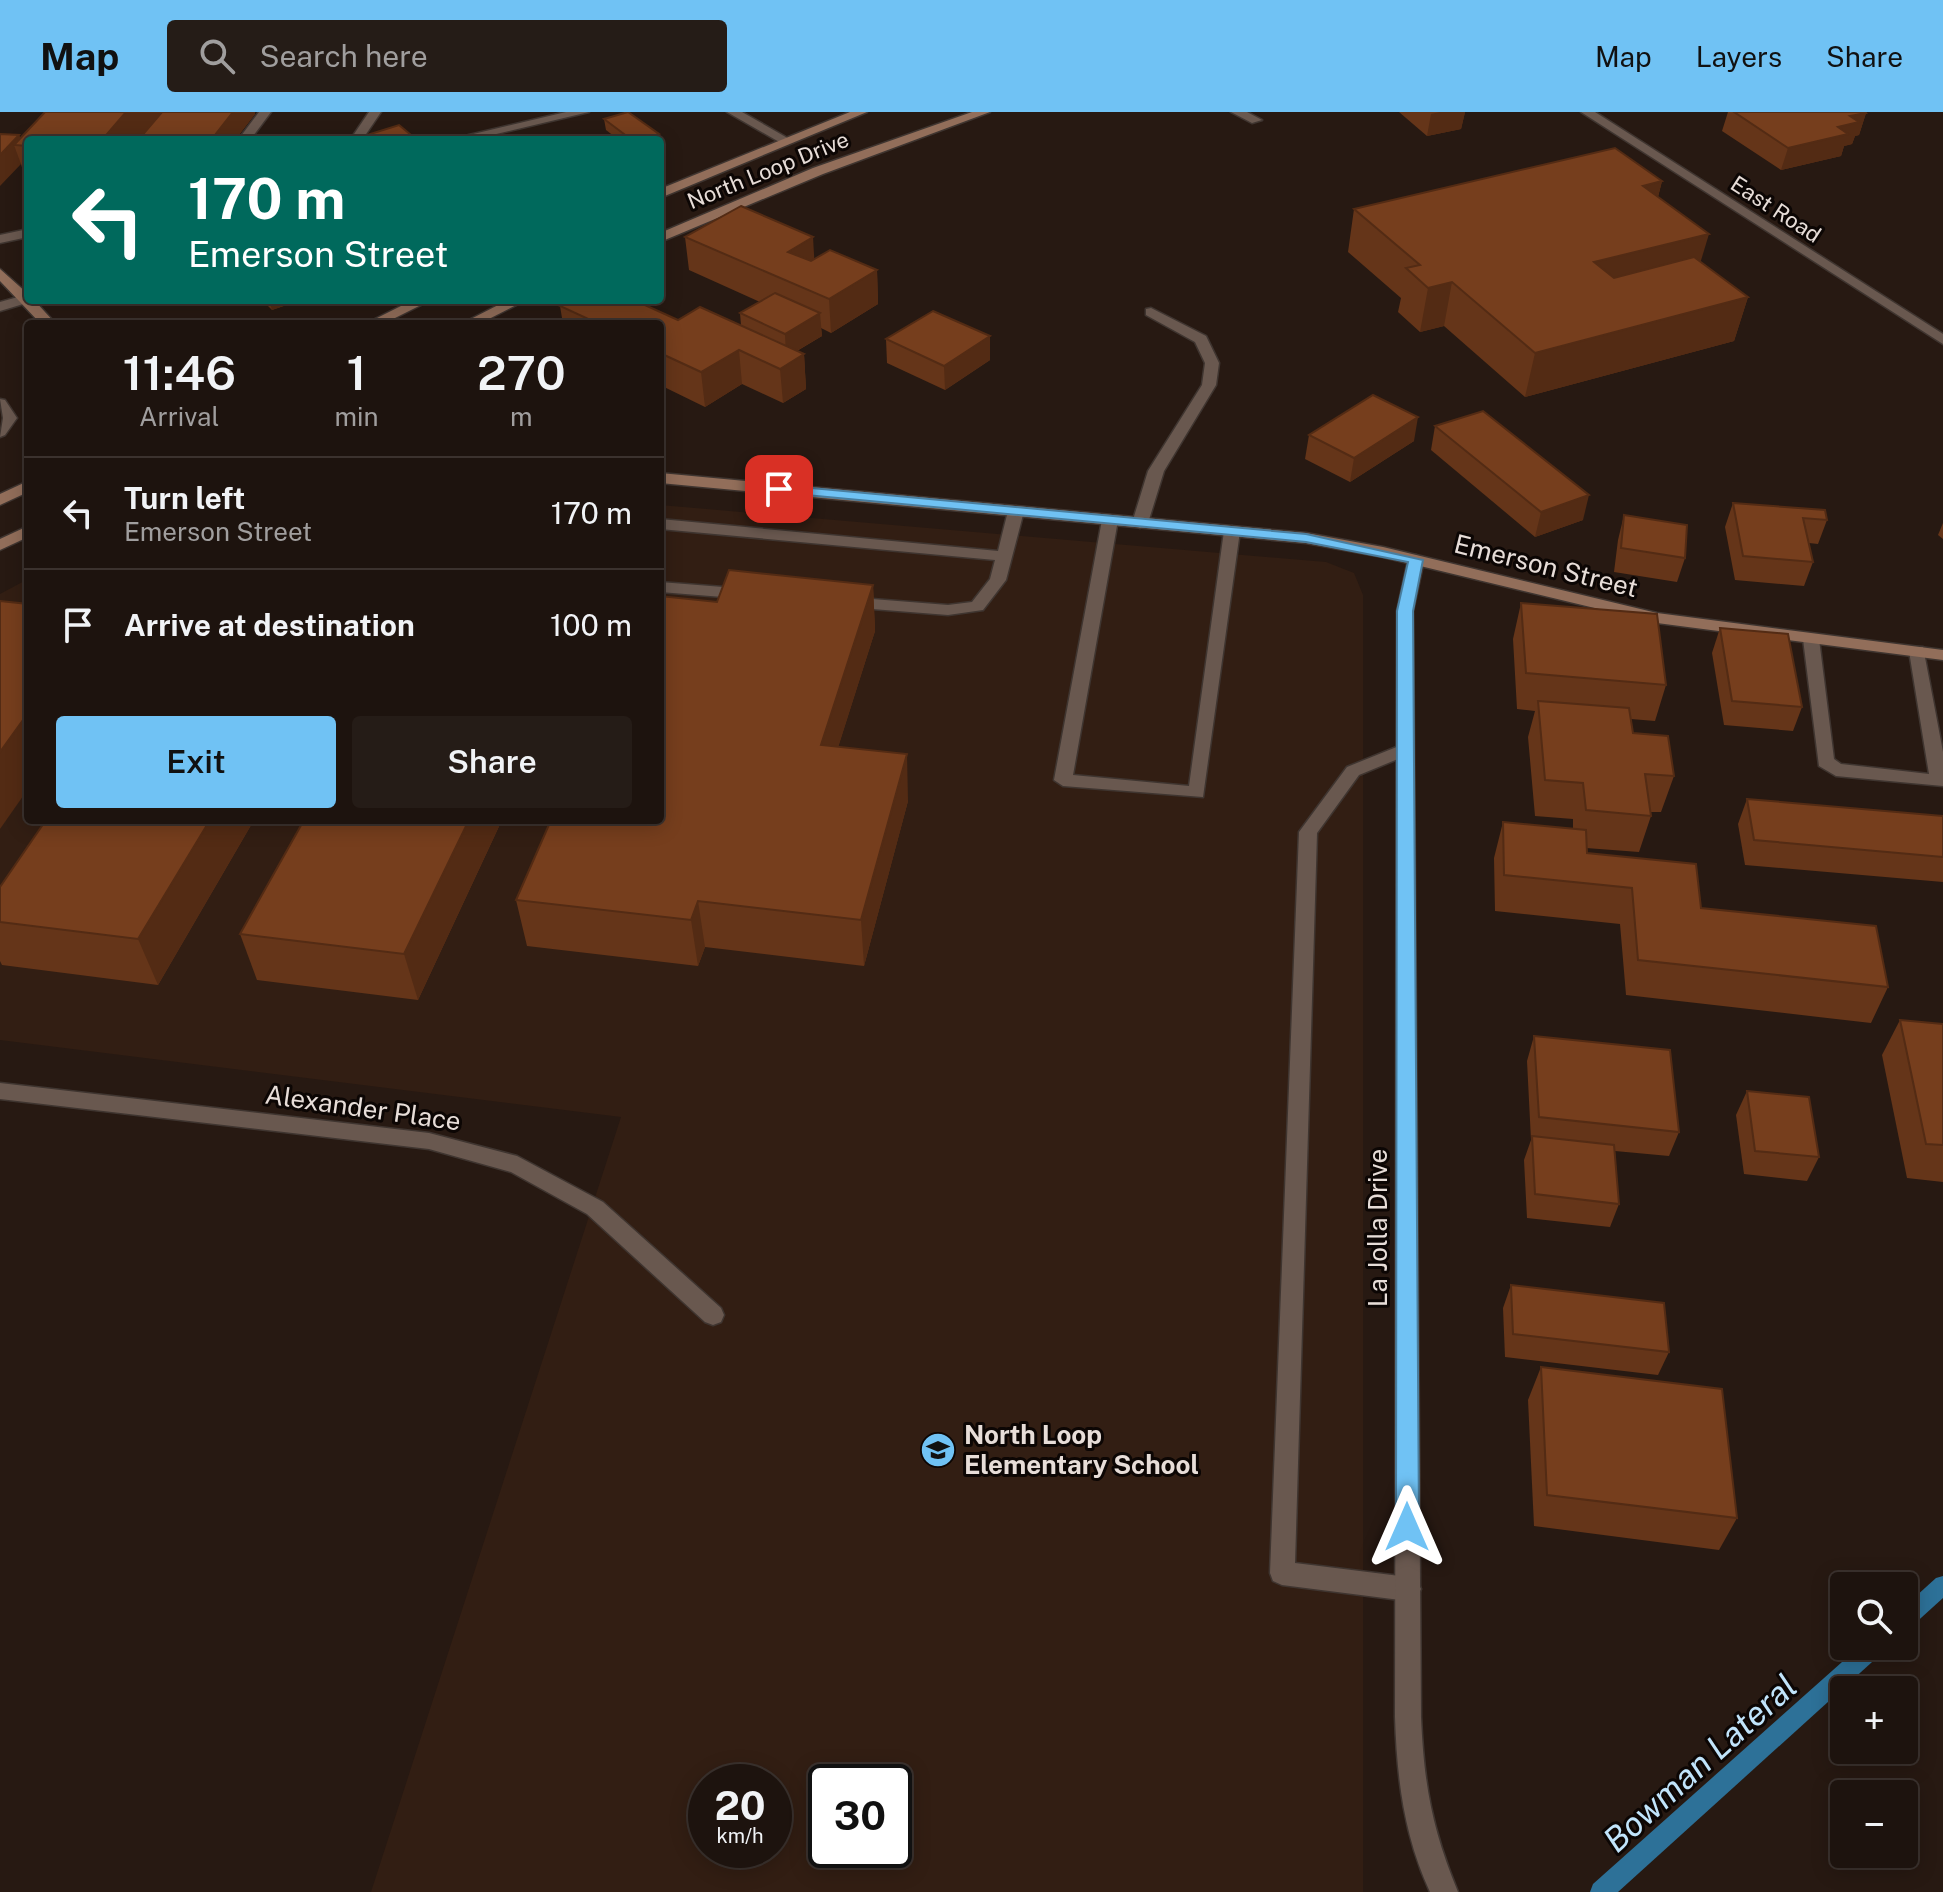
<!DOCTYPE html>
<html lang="en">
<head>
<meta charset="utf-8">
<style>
  body { margin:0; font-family:"Public Sans",sans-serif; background:#251c17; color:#f1f3f6; height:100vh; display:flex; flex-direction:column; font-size:30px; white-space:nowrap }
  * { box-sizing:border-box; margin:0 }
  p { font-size:26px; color:#a09e9e }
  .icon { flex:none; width:44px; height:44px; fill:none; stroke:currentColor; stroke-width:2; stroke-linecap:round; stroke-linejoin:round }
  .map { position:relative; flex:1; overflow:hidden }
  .side { position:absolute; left:24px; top:208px; width:640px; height:504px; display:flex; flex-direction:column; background:#1d130e; border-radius:8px; box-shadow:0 4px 20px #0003,0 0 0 2px #3b322e }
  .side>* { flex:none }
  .banner { position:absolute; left:24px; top:24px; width:640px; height:168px; border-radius:8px; box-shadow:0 4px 20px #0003,0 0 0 2px #3b322e; background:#00695c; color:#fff; overflow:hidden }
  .buttons { position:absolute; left:1830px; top:1460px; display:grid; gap:16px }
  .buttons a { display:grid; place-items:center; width:88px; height:88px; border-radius:8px; background:#1d130e; box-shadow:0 4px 20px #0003,0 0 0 2px #3b322e; font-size:40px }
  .speed { position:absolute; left:688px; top:1652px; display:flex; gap:16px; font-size:40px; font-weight:700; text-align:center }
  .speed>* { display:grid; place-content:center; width:104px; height:104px; border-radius:50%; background:#1d130e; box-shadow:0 4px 20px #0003,0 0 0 2px #3b322e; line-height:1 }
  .speed small { font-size:20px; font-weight:400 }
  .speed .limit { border:4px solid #111; border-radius:12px; background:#fff; color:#111 }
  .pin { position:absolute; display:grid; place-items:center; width:68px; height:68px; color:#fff; margin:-34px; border-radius:16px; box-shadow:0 4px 12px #0006 }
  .me { position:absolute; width:88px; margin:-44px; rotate:0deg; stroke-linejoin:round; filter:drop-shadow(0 0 6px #0008) }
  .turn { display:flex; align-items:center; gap:28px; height:168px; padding:0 32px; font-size:36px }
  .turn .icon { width:104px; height:104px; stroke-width:2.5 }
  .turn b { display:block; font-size:56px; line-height:68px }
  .eta { display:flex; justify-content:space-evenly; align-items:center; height:136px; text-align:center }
  .eta b { font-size:48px; font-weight:600; line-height:56px }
  .action { display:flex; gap:16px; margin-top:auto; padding:16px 32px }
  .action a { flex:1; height:92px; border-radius:8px; background:#70c2f4; color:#111; font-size:32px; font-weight:600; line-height:92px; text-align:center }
  .action a+a { background:#251c17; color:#f1f3f6 }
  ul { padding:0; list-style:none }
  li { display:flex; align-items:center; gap:24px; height:112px; padding:0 32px; border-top:2px solid #3b322e }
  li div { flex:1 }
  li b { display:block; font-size:30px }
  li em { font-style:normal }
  header { display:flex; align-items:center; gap:48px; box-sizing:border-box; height:112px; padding:0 40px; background:#70c2f4; color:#111 }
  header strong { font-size:38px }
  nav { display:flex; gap:44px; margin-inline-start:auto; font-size:28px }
  .search { width:560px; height:72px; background:#251c17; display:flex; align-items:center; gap:20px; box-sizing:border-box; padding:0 28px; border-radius:8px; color:#a09e9e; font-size:30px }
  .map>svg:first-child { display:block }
  .built { fill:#321e13; fill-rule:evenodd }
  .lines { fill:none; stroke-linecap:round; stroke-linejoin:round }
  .stream { fill:#2d7198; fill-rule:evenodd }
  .lane-casing { stroke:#3f3530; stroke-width:3 }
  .street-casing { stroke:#3f3530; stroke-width:3 }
  .secondary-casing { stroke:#3f3530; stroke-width:3 }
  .lane { fill:#69584f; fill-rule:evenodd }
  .street { fill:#69584f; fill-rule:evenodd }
  .secondary { fill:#926e5a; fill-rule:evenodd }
  .wall { fill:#653519 }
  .shaded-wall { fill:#532b14 }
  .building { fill:#763e1d; stroke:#532b14; stroke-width:2 }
  .route { fill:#70c2f4; stroke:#497e9f; stroke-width:2 }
  .labels { text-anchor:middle; stroke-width:6; stroke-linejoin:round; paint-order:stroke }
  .far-street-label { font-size:22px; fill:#e7ddd8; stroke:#0c0604 }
  .street-label { font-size:26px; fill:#e7ddd8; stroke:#0c0604 }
  .poi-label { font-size:26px; font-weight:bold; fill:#e7ddd8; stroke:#0c0604; text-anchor:start }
  .near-water-label { font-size:34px; font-style:italic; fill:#c1e4fb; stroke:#0c0604 }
</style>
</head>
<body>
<header>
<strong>Map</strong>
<div class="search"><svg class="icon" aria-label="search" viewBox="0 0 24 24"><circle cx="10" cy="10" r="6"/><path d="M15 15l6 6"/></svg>Search here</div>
<nav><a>Map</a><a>Layers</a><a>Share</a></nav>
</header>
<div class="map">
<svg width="1943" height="1780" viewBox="0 0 1943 1780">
  <rect width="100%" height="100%" fill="#271912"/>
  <path class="built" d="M660,393L1326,450L1354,461L1363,483V1780H371L621,1005L0,928V482L28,467V708H660ZM706,1670H774V1738H706ZM826,1670H894V1738H826Z"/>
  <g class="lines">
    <g class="stream">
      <path d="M1943,1464V1486L1911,1515L1904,1518V1495L1936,1466Z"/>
      <path d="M1860,1534H1885L1882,1541L1618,1780H1590L1593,1772Z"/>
    </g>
    <g class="lane-casing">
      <g id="lane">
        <path d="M259,0H271L250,28H238Z"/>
        <path d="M369,0H381L362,28H350Z"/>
        <path d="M1231,0H1247L1262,8L1252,11Z"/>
        <path d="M25,183L30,190L0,199V190Z"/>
        <path d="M1151,196L1206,224L1219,251L1216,273L1164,359L1148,411L1140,416L1132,411L1148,359L1202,273L1205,251L1195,230L1146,203V197Z"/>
        <path d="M0,287L5,288L17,306L5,323L0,325L3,306Z"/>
        <path d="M1016,394L1024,399L1006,468L983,498L948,503L847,495L839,490L847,485L948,493L972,490L990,467L995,448L660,417V407L998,439L1008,399Z"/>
        <path d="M1110,403L1118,408L1073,663L1189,674L1224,419L1232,414L1240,419L1203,685L1063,674L1054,668L1102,408Z"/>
        <path d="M660,470L748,477L756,482L748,487L660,480Z"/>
        <path d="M1811,522L1819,527L1834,647L1841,652L1929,662L1909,539L1911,535H1923L1943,640V674L1836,664L1819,654L1803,527Z"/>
        <path d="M1404,632L1410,634L1413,638L1410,642L1359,663L1317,721L1295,1451L1408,1465L1417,1469L1421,1477L1417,1485L1408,1489L1282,1473L1273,1469L1270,1461L1299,720L1347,655Z"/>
      </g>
    </g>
    <g class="street-casing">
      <g id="street">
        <path d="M566,0H589L471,28H448Z"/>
        <path d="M727,0H742L791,28L781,31Z"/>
        <path d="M1581,0H1595L1943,222V232Z"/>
        <path d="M28,117V125L0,131V123Z"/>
        <path d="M1416,443L1424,448L1413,499L1421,1605C1424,1673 1432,1717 1458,1780H1430C1404,1724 1397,1667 1395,1605L1397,499L1408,448Z"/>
        <path d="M0,971L429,1021L517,1044L603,1090L721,1196L724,1203L721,1210L713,1213L705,1210L587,1102L511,1060L429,1037L0,987Z"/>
      </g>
    </g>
    <g class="secondary-casing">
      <g id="secondary">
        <path d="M850,0H867L660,86V77Z"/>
        <path d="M972,0H990L823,62L660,130V121L813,56Z"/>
        <path d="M0,157L28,182V188H34L56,212H41L0,169Z"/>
        <path d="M413,188H431L383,212H365Z"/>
        <path d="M508,188H526L479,212H461Z"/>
        <path d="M660,361L1306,421L1383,435L1657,501L1943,538V548L1657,511L1383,445L1306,431L660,371Z"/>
        <path d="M28,369V380L0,393V382Z"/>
        <path d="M28,414V425L0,438V427Z"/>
      </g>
    </g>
    <use href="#lane" class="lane"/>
    <use href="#street" class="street"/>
    <use href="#secondary" class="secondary"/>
  </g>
  <g class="wall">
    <path d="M1399,0H1465L1461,17L1427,24Z"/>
    <path d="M1728,0H1865L1866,1L1859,23L1855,24L1852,32L1844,34L1841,44L1781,58L1722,19Z"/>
    <path d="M255,2L235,28H28V66H25L21,52L0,22L19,23L20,26Z"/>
    <path d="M604,7L659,22V28H619L606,18Z"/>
    <path d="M1662,69L1658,85L1701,150L1748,185L1734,229L1525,285L1444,214L1420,220L1398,200L1401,186L1348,140L1354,97Z"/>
    <path d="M685,125L877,158L878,192L831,221L821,216L822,224L797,239L804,242L806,277L783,291L742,272L705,295L660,273V212H563L560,194L678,208L741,213L740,201L760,190L689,158Z"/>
    <path d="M262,188H301L272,198Z"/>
    <path d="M990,224V248L945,278L887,251L886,227Z"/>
    <path d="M1435,314L1583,408L1535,425L1431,338Z"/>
    <path d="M1309,323L1414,329L1350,370L1305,347Z"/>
    <path d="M1733,391L1827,408L1818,432L1809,431L1813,450L1804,474L1735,468L1725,415Z"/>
    <path d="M1624,403L1685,446L1677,470L1614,460L1618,428Z"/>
    <path d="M1943,411V427L1938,423Z"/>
    <path d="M873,473L875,519L838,635L908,689L864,854L705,835L698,854L527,834L516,788L717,490Z"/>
    <path d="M1521,491L1666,573L1655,609L1631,607L1633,621L1674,664L1661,700H1650L1651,704L1639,740L1586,736L1587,741L1701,796L1888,875L1871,911L1626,883L1620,812L1495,799L1494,746L1503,710L1573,717V707L1535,704L1528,625L1535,599L1517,597L1513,527Z"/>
    <path d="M1720,516L1802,595L1793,619L1724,613L1712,541Z"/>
    <path d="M1747,687L1943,704V770L1745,753L1738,712Z"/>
    <path d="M254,708L158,873L2,853L0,849V775Z"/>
    <path d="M304,708H502L418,888L257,868L240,822Z"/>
    <path d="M1900,908L1943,912V1070L1907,1066L1882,943Z"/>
    <path d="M1534,924L1679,1020L1669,1044L1615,1039L1619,1092L1610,1115L1527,1106L1524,1048L1531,1028L1527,949Z"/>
    <path d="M1747,979L1819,1045L1807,1069L1744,1062L1736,1003Z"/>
    <path d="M1511,1173L1669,1240L1658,1263L1505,1245L1503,1196Z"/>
    <path d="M1541,1255L1737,1406L1719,1438L1534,1414L1528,1288Z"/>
  </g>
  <g class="shaded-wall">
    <path d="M126,0H164L139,27V28H102Z"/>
    <path d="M233,0H255V2L235,28H211Z"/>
    <path d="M1440,0H1465L1461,17L1427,24L1431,2Z"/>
    <path d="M1866,1L1859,23L1855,24L1852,32L1844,34L1841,44L1781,58L1788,36L1838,15L1850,4Z"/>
    <path d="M659,22V28H639Z"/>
    <path d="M19,23L23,34L14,33L21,52L0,74V43Z"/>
    <path d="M1662,69L1651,112L1643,74Z"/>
    <path d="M1709,122L1696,165L1583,194L1594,150Z"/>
    <path d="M813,125L815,159L788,140Z"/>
    <path d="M877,158L878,192L831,221L829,187Z"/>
    <path d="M1452,170L1444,214L1420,220L1428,176Z"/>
    <path d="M1748,185L1734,229L1525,285L1535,241Z"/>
    <path d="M269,188H301L272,198Z"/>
    <path d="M820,201L822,224L786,245L785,222Z"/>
    <path d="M990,224V248L945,278L944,254Z"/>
    <path d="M739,238L742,272L705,295L701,260Z"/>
    <path d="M804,242L806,277L783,291L780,257Z"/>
    <path d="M1418,305L1414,329L1350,370L1354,346Z"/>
    <path d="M1589,383L1583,408L1535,425L1541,400Z"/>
    <path d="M873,473L875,519L824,680L821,633Z"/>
    <path d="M28,601V677L0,717V640Z"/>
    <path d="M907,642L908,689L864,854L861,808Z"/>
    <path d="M210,708H254L158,873L138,827Z"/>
    <path d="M469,708H502L418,888L404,842Z"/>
    <path d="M698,789L705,835L698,854L691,808Z"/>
  </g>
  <g class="building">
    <path d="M45,0H126L102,28H28V34L14,33Z"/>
    <path d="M162,0H233L211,28L139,27Z"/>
    <path d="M628,0L659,22L639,28H632L604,7Z"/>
    <path d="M1734,0H1865L1866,1L1850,4L1859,10L1838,15L1848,22L1788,36Z"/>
    <path d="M399,13L417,28H351Z"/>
    <path d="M0,22L19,23L0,43Z"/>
    <path d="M1615,36L1662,69L1643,74L1709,122L1594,150L1614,166L1694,145L1748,185L1535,241L1452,170L1428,176L1406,156L1420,153L1354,97Z"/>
    <path d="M741,94L813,125L788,140L811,149L830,138L877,158L829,187L685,125Z"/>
    <path d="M775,181L820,201L785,222L740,201Z"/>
    <path d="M570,188H634L678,208L700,195L804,242L780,257L739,238L701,260L660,241V212H599L560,194Z"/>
    <path d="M933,199L990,224L944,254L886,227Z"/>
    <path d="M1373,283L1418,305L1354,346L1309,323Z"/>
    <path d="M1483,299L1589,383L1541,400L1435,314Z"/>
    <path d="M1733,391L1825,398L1827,408L1803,406L1813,450L1743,444Z"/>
    <path d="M1624,403L1687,413L1685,446L1621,436Z"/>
    <path d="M729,458L873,473L821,633L907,642L861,808L698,789L691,808L516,788L551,708H660V484L717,490Z"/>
    <path d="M0,489L28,492V601L0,640Z"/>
    <path d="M1521,491L1657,502L1666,573L1526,561Z"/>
    <path d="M1720,516L1788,522L1802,595L1732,589Z"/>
    <path d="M1538,589L1629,596L1633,621L1668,624L1674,664L1645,662L1651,704L1586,698L1583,671L1545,668Z"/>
    <path d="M1747,687L1943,704V745L1754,728Z"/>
    <path d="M46,708H210L138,827L0,810V775Z"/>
    <path d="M304,708H469L404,842L240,822Z"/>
    <path d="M1503,710L1586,718L1587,741L1696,752L1701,796L1876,814L1888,875L1638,848L1632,776L1504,763Z"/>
    <path d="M1900,908L1943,912V1033L1926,1032Z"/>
    <path d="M1534,924L1670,938L1679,1020L1539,1005Z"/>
    <path d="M1747,979L1809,985L1819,1045L1755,1039Z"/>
    <path d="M1532,1024L1614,1033L1619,1092L1535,1082Z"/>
    <path d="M1511,1173L1664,1191L1669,1240L1513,1222Z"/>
    <path d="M1541,1255L1722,1277L1737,1406L1547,1383Z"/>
  </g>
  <path class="route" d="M779,373L1306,422L1423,448L1413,499L1419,1415L1415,1422L1407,1425L1399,1422L1396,1415L1397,499L1408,450L1306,430L774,380V374Z"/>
  <defs>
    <g id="school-disc" transform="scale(1.8)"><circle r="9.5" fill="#70c2f4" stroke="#0c0604"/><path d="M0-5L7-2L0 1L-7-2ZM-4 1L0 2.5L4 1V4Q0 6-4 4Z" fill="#111"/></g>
  </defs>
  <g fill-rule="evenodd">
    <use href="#school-disc" x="938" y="1338"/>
  </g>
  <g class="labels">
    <g class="far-street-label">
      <text transform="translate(768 58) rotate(-22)" y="8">North Loop Drive</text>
      <text transform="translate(1776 97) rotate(33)" y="8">East Road</text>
    </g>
    <g class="street-label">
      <text transform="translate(1546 454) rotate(14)" y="9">Emerson Street</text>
      <text transform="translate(363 996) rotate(8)" y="9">Alexander Place</text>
      <text transform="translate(1378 1116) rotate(-90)" y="9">La Jolla Drive</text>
    </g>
    <g class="poi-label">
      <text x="964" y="1332">North Loop<tspan x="964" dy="30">Elementary School</tspan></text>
    </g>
    <g class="near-water-label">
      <text transform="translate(1700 1651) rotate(-42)" y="12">Bowman Lateral</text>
    </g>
  </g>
</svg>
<div class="buttons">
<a><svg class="icon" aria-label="search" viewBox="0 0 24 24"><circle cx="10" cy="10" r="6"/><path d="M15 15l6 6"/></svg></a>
<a>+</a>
<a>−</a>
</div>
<div class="speed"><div>20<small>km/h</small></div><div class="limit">30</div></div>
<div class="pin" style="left:779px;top:377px;background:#d93025"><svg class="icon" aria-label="arrive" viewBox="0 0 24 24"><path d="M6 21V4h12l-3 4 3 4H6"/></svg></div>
<svg class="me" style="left:1407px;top:1415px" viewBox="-20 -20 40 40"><path d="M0-17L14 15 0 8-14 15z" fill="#70c2f4" stroke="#fff" stroke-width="4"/></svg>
<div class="banner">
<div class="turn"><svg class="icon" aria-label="left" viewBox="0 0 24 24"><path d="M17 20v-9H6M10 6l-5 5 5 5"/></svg><div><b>170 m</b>Emerson Street</div></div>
</div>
<section class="side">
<div class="eta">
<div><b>11:46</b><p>Arrival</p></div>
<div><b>1</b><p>min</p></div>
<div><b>270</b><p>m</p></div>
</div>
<ul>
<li><svg class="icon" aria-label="left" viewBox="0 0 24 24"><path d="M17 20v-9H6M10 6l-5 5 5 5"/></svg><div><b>Turn left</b><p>Emerson Street</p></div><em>170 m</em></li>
<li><svg class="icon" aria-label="arrive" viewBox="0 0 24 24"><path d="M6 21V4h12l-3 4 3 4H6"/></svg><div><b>Arrive at destination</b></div><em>100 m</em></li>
</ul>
<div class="action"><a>Exit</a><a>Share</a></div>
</section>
</div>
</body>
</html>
